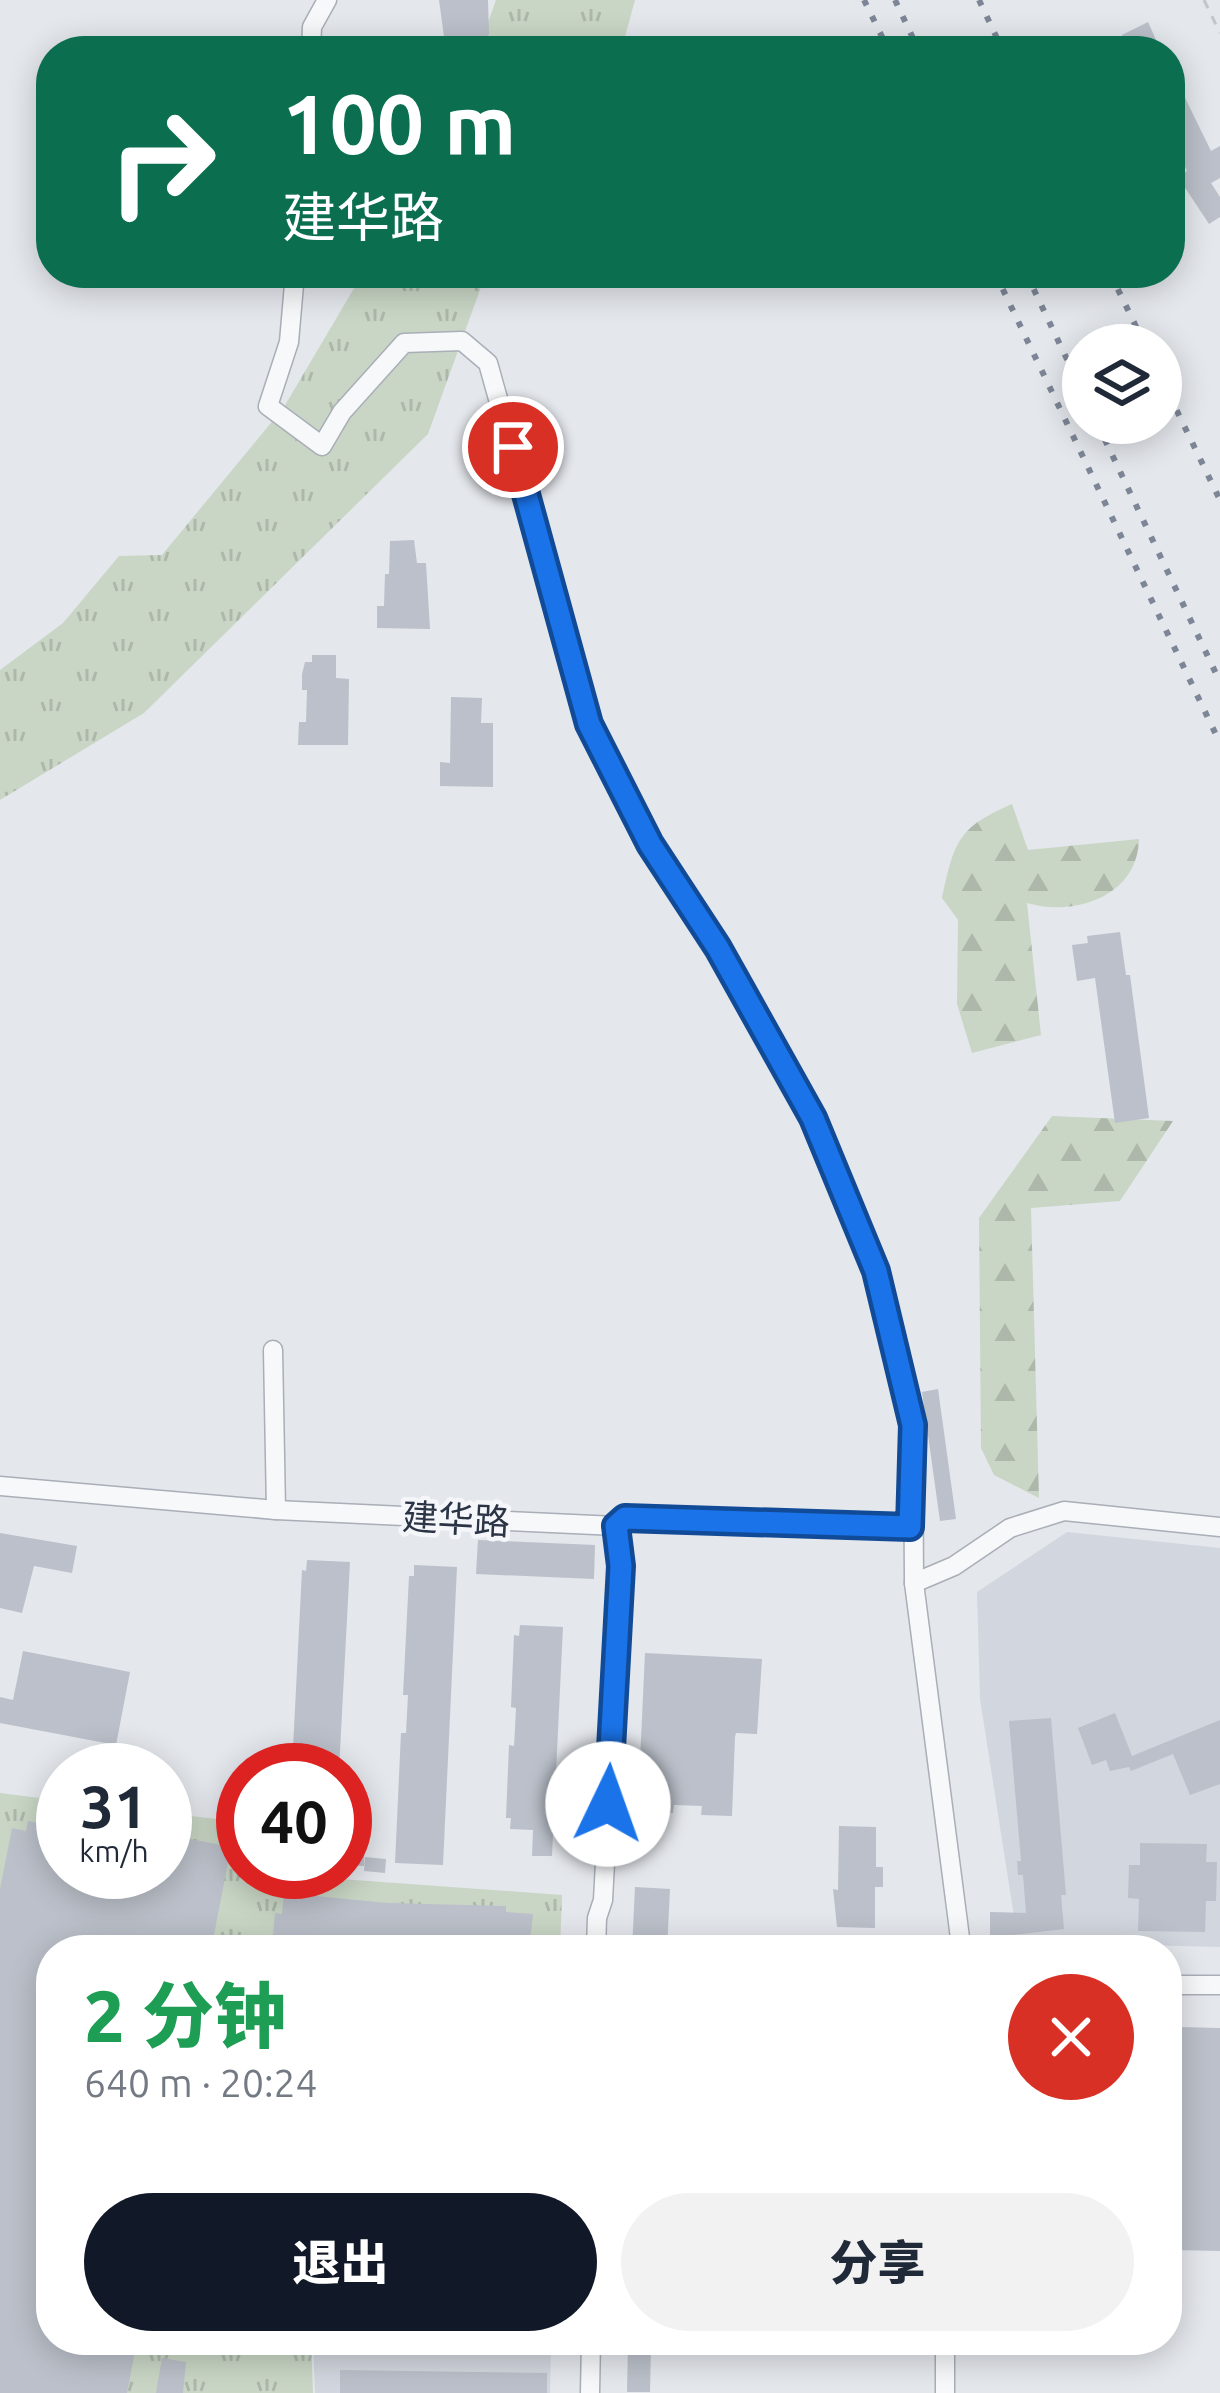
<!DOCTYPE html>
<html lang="zh">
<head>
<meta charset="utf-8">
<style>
  body { margin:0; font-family:Ubuntu,"Noto Sans SC",sans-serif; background:#f2f2f3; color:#1f2937; height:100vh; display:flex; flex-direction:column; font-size:45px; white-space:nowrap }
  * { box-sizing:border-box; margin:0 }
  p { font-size:39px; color:#747a83 }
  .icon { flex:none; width:66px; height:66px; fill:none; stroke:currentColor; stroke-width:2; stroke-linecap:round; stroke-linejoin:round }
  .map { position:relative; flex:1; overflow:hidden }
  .details { position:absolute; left:36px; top:1935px; width:1146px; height:420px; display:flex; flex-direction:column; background:#fff; border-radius:48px; box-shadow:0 6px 30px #0003 }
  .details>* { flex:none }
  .guide { position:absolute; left:36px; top:36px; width:1149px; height:252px; border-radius:48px; box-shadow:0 6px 30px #0003; background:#0b6e4f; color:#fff; overflow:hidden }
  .fabs { position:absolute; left:1062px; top:324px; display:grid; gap:24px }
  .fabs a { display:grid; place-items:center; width:120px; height:120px; border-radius:50%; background:#fff; box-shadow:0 6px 30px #0003; font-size:60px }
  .speed { position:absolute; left:36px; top:1743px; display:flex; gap:24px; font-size:60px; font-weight:700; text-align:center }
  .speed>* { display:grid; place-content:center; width:156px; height:156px; border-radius:50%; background:#fff; box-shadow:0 6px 30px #0003; line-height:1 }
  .speed small { font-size:30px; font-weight:400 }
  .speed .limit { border:18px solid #d22; background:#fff; color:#111 }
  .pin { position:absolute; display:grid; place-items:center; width:102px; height:102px; color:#fff; margin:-51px; border:6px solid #fff; border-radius:50%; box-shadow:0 3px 12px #0007 }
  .me { position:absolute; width:132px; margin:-66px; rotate:3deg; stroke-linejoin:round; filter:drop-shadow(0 0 9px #0008) }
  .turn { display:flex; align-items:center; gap:42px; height:252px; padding:0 48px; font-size:54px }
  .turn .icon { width:156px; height:156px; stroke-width:2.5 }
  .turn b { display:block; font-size:84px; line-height:102px }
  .round { display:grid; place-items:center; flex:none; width:126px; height:126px; border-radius:63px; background:#f2f2f3 }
  .head { display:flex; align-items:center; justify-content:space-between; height:204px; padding:0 48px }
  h1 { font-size:72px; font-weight:800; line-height:90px; color:#1e9e55 }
  .primary-button { display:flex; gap:24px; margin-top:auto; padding:24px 48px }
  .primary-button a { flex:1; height:138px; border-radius:72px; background:#111827; color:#fff; font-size:48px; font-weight:800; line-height:138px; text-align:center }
  .primary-button a+a { background:#f2f2f3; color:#1f2937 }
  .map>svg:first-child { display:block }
  .built { fill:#d2d6de }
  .forest { fill:url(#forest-firs) }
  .park { fill:url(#park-tufts) }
  .building { fill:#bbc0ca }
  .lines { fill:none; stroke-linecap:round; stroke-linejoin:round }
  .minor-casing { stroke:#a9aeb7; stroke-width:21 }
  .path { stroke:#c2c5cb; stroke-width:3; stroke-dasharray:9 9; stroke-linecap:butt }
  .minor { stroke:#f7f8fa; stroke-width:18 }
  .rail { stroke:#7d8696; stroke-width:6; stroke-dasharray:6 12; stroke-linecap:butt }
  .route-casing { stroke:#114b97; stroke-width:30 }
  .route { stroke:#1a73e8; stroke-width:21 }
  .labels { text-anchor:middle; stroke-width:9; stroke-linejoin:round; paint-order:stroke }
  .street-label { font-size:36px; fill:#2b3445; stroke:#f4f6f9 }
</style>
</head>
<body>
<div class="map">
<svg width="1220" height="2393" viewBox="0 0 1220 2393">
  <defs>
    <pattern id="forest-firs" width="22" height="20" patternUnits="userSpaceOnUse" patternTransform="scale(3)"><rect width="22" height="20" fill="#c9d6c5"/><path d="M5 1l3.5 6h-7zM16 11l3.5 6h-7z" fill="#adb8ab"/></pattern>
    <pattern id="park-tufts" width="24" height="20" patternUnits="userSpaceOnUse" patternTransform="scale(3)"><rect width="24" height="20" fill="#c9d6c5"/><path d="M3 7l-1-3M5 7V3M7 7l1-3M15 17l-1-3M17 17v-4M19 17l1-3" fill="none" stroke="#adb8ab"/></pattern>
  </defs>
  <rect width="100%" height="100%" fill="#e4e7ec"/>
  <g class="built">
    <path d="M1067,1532L1220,1548V1947L1018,1942L980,1699L977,1592Z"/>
    <path d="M313,2340H551L550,2393H315Z"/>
  </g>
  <g class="forest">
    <path d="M1012,804L1028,850L1139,839C1138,896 1075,917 1027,903L1041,1035L972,1053L957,1004L958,920L942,898C955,841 957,828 1012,804Z"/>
    <path d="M1052,1116L1173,1121L1120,1201L1031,1208L1039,1498L994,1475L981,1448L979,1218Z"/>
  </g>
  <g class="park">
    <path d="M496,0H635L621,51H478Z"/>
    <path d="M363,273H486L428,434L144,713L0,800V670L63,623L119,556L162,555L284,407Z"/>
    <path d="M0,1793L63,1801V1872H165V1813L243,1822V1872L562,1895L560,1950H51V2340H311L313,2393H0Z"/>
  </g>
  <g class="building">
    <path d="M439,0H488L489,34L485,38L445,44Z"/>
    <path d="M1148,22L1161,51H1130L1122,35Z"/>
    <path d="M1170,67L1211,151L1220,146V178L1211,183L1220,197V217L1209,224L1178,177L1187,171L1170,134Z"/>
    <path d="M414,540L417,563H426L430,629L377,628V606H384L385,574H389L390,541Z"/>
    <path d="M312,655H336V678L349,679L348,745H298L299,722H306L307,690H302V674L305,662H312Z"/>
    <path d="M451,697L482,698L481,723H493V787L440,786V762L450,763Z"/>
    <path d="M1120,932L1126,975H1130L1149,1118L1115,1123L1095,978L1077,981L1072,945L1088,943L1087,936Z"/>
    <path d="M938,1389L956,1519L940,1521L922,1392Z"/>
    <path d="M0,1533L77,1546L72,1573L34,1566L22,1613L0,1608Z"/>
    <path d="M478,1540L595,1545L594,1579L476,1574Z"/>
    <path d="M307,1560L350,1562L339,1770L292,1768L302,1570L306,1571Z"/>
    <path d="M414,1565L457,1567L443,1865L395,1863L401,1733H406L408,1695H403L409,1576H414Z"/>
    <path d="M520,1625L563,1627L552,1856H532L533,1830L510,1829L511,1818H506L509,1745L514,1746L515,1729L516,1708L511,1707L514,1635L519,1636Z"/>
    <path d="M23,1651L130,1672L116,1745L0,1723V1697L13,1700Z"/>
    <path d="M645,1653L762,1659L757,1734L736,1733L735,1737L732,1816L701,1815L702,1806L674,1805L673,1813L643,1812L644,1804H638Z"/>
    <path d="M1115,1713L1132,1756L1220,1720V1784L1190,1795L1173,1754L1131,1771L1129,1767L1110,1771L1106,1760L1092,1765L1078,1728Z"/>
    <path d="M1051,1718L1066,1895H1061L1064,1929L990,1938V1912L1026,1913L1023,1875H1018L1017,1861H1021L1009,1721Z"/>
    <path d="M345,1820L365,1821L364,1866L345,1865Z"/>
    <path d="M28,1821L58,1827L57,1837L63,1838V1872H165L170,1835L231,1847L211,1950H51V2340H137L127,2393H0V1889L12,1828L26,1831Z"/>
    <path d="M839,1826L876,1827V1867H883V1887H875V1928L837,1927L833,1889L838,1890Z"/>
    <path d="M1140,1843L1207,1844L1206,1862H1217L1216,1901H1206L1205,1932L1138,1931L1139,1899L1128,1898L1129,1865H1140Z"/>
    <path d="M365,1857L386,1859L385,1873L364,1871Z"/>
    <path d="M635,1887L670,1889L667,1950H632Z"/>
    <path d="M284,1893L388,1903L506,1906V1912L533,1914L529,1950H405L304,1939L303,1948L286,1947L287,1936L273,1935L275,1913L282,1914Z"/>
    <path d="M1179,2027L1220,2028V2251L1174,2250Z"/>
    <path d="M628,2344L651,2345L650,2392H627Z"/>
    <path d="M162,2358L186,2362L183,2393H156Z"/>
    <path d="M340,2370L547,2373V2393H340Z"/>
  </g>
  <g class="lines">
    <g class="minor-casing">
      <g id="minor">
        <path d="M311,51L312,27L327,0"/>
        <path d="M295,273L289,342L268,406L322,446L342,412L404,343L462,341L488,363L589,725L650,844L718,948L813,1119L876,1271L913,1425L914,1583L960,1938L957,1950"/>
        <path d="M273,1350L276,1510"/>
        <path d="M0,1486L276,1510L616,1526L625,1518L910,1527"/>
        <path d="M914,1583L954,1566L1010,1528L1064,1511L1220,1527"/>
        <path d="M596,1950L597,1918L603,1900L621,1566L616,1526"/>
        <path d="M1167,1985H1220"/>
        <path d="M590,2393L591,2340"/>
        <path d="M945,2393V2340"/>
      </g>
    </g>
    <path class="path" d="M1204,0L1220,33"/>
    <use href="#minor" class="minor"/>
    <g class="rail">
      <path d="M864,0L889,51"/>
      <path d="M895,0L919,51"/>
      <path d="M979,0L1003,51"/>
      <path d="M995,273L1220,743"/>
      <path d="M1026,273L1083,393"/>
      <path d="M1110,273L1145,345"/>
      <path d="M1161,378L1220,500"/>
      <path d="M1097,423L1220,682"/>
    </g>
  </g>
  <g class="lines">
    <g class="route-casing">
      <path id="route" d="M513,447L589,724L650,844L718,948L813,1118L876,1271L913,1425L910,1527L625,1518L616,1526L621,1566L608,1804"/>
    </g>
    <use href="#route" class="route"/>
  </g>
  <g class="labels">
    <g class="street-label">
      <text transform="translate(456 1519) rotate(3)" y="13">建华路</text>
    </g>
  </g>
</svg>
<div class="fabs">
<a><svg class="icon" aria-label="layers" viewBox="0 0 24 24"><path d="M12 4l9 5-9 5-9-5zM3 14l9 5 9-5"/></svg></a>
</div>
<div class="speed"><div>31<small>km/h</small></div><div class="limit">40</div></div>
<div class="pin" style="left:513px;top:447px;background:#d93025"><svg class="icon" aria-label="arrive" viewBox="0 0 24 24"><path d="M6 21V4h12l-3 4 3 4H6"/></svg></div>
<svg class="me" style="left:608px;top:1804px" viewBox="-20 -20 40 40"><circle r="19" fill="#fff"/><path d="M0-13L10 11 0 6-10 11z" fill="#1a73e8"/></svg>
<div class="guide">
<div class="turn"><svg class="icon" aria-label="right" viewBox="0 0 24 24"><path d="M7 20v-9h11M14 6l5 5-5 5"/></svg><div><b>100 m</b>建华路</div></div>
</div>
<section class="details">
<div class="head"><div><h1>2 分钟</h1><p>640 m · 20:24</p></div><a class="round" style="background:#d93025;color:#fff"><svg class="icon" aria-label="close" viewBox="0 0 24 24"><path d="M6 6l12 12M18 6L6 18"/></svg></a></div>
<div class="primary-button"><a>退出</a><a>分享</a></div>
</section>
</div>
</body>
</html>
